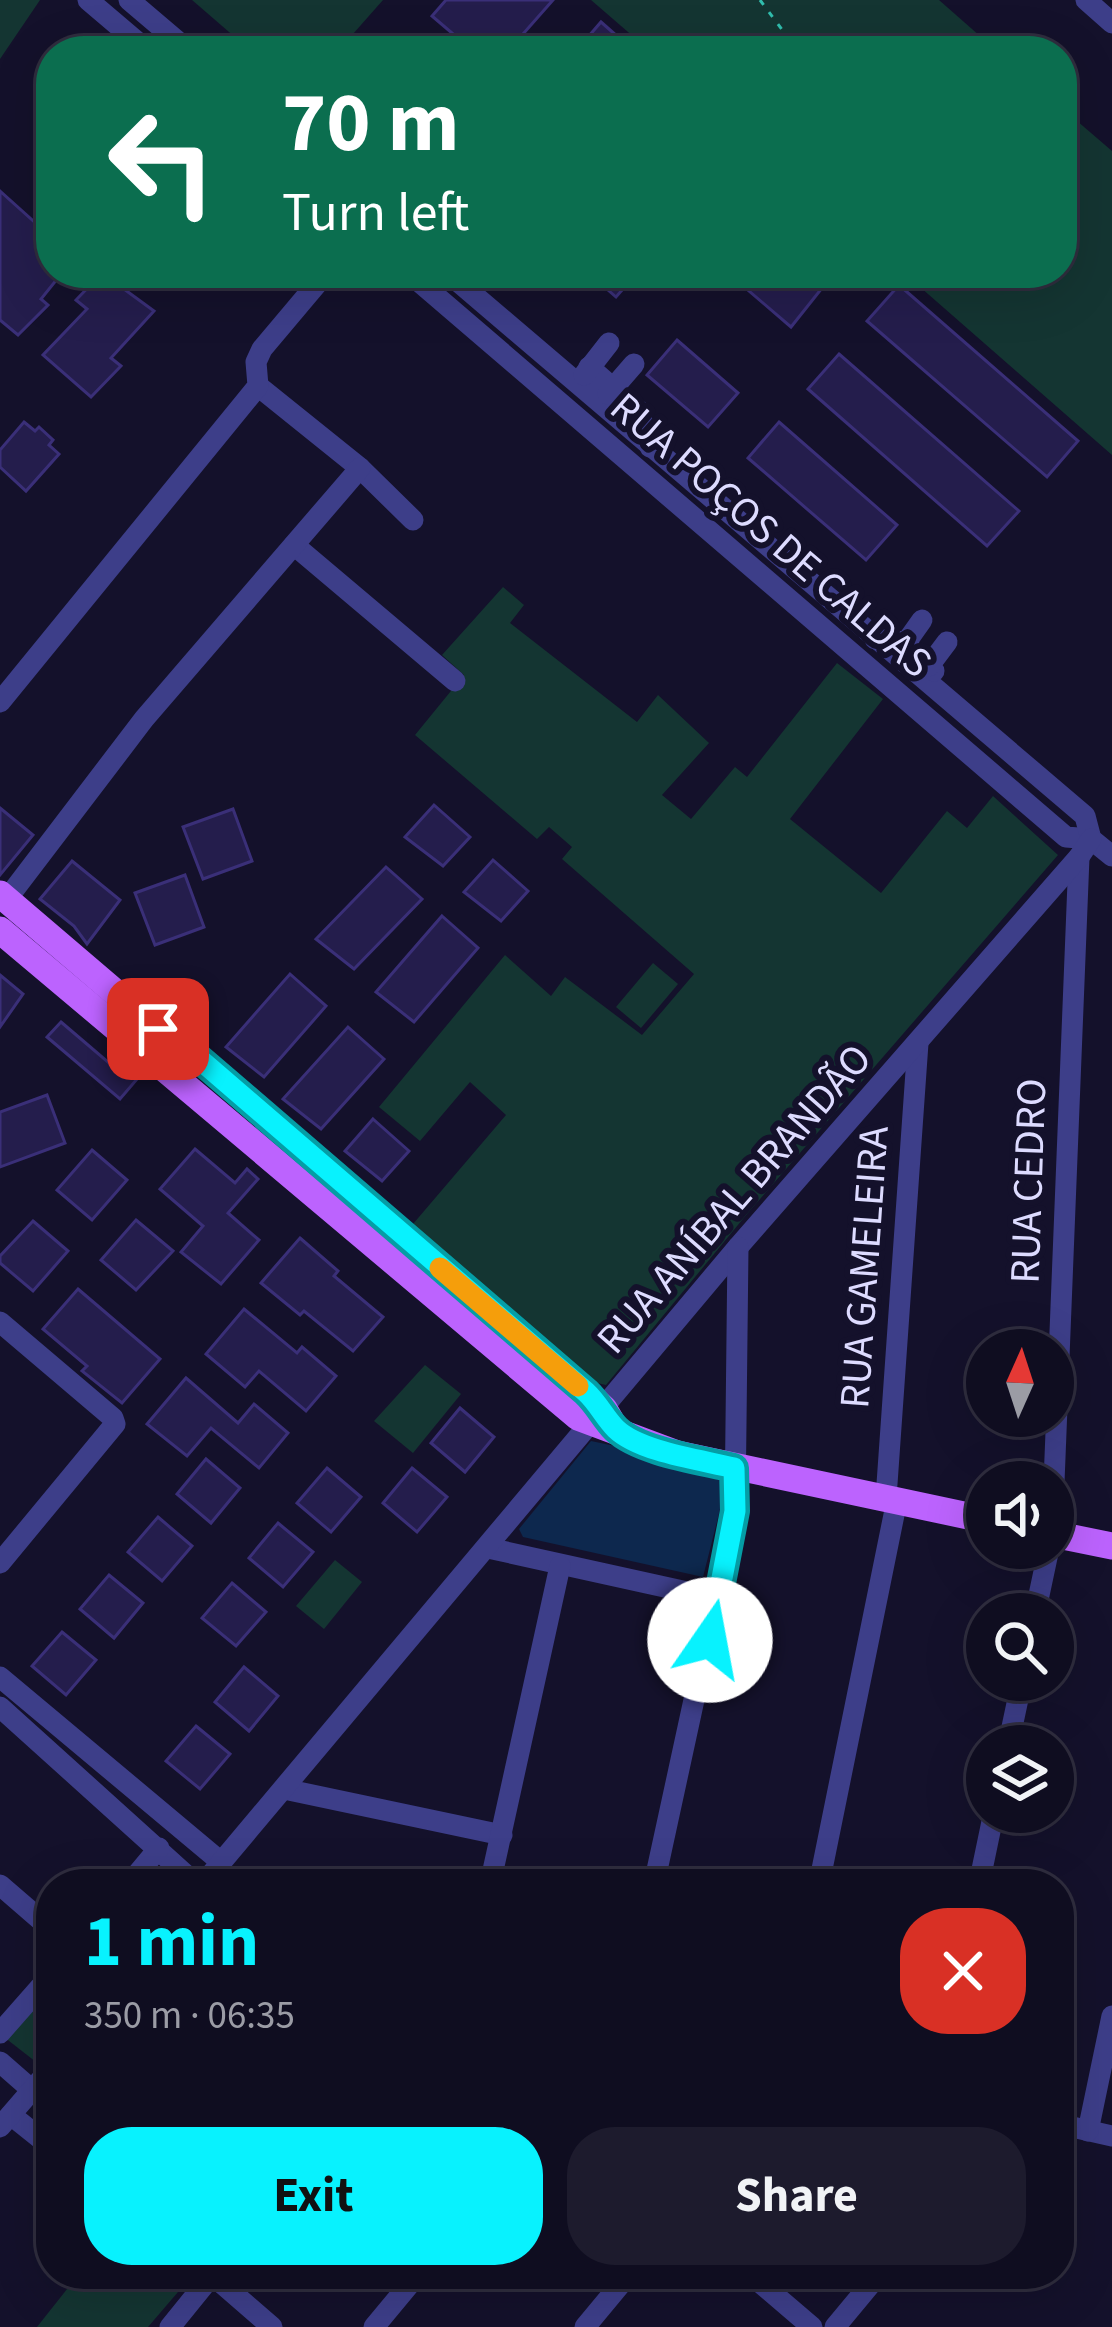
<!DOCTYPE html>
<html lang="en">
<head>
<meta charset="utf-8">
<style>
  body { margin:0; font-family:"Source Sans 3",sans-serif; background:#1d1b2d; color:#f1f3f6; height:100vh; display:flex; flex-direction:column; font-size:45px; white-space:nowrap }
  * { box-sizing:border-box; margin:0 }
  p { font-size:39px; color:#9b9ca5 }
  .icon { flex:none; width:66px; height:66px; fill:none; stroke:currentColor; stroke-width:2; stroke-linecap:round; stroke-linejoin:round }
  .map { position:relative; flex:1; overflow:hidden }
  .details { position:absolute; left:36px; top:1869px; width:1038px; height:420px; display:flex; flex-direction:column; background:#0f0d20; border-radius:48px; box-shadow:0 12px 48px #0002,0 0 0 3px #2f2d3e }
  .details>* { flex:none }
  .guide { position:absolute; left:36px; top:36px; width:1041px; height:252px; border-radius:48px; box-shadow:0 12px 48px #0002,0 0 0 3px #2f2d3e; background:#0b6e4f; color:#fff; overflow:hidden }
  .needle { width:78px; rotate:3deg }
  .buttons { position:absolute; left:966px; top:1329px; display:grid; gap:24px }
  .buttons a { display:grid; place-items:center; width:108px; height:108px; border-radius:50%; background:#0f0d20; box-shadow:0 12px 48px #0002,0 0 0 3px #2f2d3e; font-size:60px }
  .pin { position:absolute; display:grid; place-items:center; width:102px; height:102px; color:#fff; margin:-51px; border-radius:24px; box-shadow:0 6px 18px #0006 }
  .me { position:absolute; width:132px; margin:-66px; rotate:12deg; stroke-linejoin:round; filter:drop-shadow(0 0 9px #0008) }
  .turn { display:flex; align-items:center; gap:42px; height:252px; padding:0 48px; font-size:54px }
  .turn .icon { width:156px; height:156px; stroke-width:2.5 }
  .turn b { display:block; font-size:84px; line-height:102px }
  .round { display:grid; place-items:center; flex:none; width:126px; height:126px; border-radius:48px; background:#1d1b2d }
  .headline { display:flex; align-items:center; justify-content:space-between; height:204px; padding:0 48px }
  h1 { font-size:72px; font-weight:700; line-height:90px; color:#08f2fe }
  .action { display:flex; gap:24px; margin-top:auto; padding:24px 48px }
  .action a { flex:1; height:138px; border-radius:48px; background:#08f2fe; color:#111; font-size:48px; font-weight:700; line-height:138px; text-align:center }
  .action a+a { background:#1d1b2d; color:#f1f3f6 }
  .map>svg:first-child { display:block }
  .green { fill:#143532 }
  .water { fill:#0d284e }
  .building { fill:#241d4c; stroke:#3a2f78; stroke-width:3 }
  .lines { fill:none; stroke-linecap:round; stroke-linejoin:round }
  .path { stroke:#31bdad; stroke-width:3; stroke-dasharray:6 9; stroke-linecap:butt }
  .minor { stroke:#3d3e89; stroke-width:21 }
  .major { stroke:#bc63fe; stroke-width:27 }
  .route-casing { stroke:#059da5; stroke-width:30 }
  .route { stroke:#08f2fe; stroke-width:21 }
  .slow { stroke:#f59e0b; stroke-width:21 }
  .labels { text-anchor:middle; stroke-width:12; stroke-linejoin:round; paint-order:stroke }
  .street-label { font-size:42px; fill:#dddbff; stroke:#14112b }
</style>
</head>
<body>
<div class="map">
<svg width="1112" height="2327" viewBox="0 0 1112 2327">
  <rect width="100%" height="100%" fill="#14112b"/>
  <g class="green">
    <path d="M0,0H40L0,59Z"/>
    <path d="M192,0H383L338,51H251Z"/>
    <path d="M591,0H939L997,51H650Z"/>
    <path d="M1062,108L1112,151V455L904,273H1062Z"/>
    <path d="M503,587L524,605L510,623L637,722L658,695L709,743L662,795L691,819L735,767L747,777L837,663L883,699L790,819L881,893L947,811L967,828L993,796L1058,855L747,1214L606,1385L597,1383L413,1224L506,1115L470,1082L420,1141L379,1107L505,955L551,996L565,977L642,1035L694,974L562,859L572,847L549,827L537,839L415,735L464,675L442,655Z"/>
    <path d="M653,963L678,984L641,1028L616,1007Z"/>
    <path d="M425,1365L461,1394L413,1453L374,1421Z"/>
    <path d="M335,1560L362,1582L324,1629L296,1606Z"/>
    <path d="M51,1984V2044L36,2062L4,2037Z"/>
    <path d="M79,2274H170L184,2285L148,2327H37Z"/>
  </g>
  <path class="water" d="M591,1441L730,1470L703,1577L523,1537L519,1529Z"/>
  <g class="building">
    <path d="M446,0H553L508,51H473L432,16Z"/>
    <path d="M601,22L634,51H576Z"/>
    <path d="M0,191L51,237V273H62L41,299L48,305L18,335L0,320Z"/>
    <path d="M102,273L154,311L111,358L121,366L91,397L43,355L87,309L76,300Z"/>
    <path d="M607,273H622L630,281L616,297L599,282Z"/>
    <path d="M728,273H834L791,327Z"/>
    <path d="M899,285L1078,441L1047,477L867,321Z"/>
    <path d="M677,340L738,393L708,427L647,375Z"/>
    <path d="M839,354L1019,511L987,546L808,389Z"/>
    <path d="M24,422L35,431L39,427L53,440L49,445L59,454L26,491L0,467V450Z"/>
    <path d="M779,422L897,525L866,560L748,458Z"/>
    <path d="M434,805L470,837L443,866L405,837Z"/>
    <path d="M0,808L33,835L0,875Z"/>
    <path d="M233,809L252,861L203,879L183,827Z"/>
    <path d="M493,860L528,891L501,921L464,892Z"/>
    <path d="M72,861L120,900L87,944L74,926L40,899Z"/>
    <path d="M386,867L422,899L354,969L316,939Z"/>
    <path d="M185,875L204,927L155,945L135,893Z"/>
    <path d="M442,916L478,948L414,1022L376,992Z"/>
    <path d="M290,974L326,1006L264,1077L226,1047Z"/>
    <path d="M0,975L23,994L0,1027Z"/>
    <path d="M61,1022L109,1063L120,1062L138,1078L120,1099L47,1037Z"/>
    <path d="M348,1027L384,1059L321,1129L283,1099Z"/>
    <path d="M47,1095L65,1143L0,1167V1112Z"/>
    <path d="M373,1119L409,1151L382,1181L345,1151Z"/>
    <path d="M195,1149L235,1183L247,1169L258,1179L228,1213L259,1240L221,1284L181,1252L203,1226L160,1189Z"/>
    <path d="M92,1150L127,1180L92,1220L57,1190Z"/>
    <path d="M136,1220L173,1251L136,1290L101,1260Z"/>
    <path d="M33,1221L68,1251L33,1291L0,1263V1256Z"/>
    <path d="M300,1238L338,1271L334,1276L383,1317L353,1351L304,1311L300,1315L261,1283Z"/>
    <path d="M78,1289L160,1359L122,1403L82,1371L87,1366L43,1329Z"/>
    <path d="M244,1309L297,1353L302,1347L336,1376L306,1411L259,1371L245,1387L206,1354Z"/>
    <path d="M186,1378L238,1423L254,1404L288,1433L259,1468L211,1428L187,1456L147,1424Z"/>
    <path d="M460,1408L494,1437L465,1472L431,1443Z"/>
    <path d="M206,1459L240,1488L211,1523L177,1494Z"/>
    <path d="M327,1468L361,1497L331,1532L297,1503Z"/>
    <path d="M412,1468L447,1497L417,1532L383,1503Z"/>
    <path d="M158,1517L192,1546L162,1581L128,1552Z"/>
    <path d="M278,1523L313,1552L283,1587L249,1558Z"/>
    <path d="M109,1575L143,1603L114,1638L80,1609Z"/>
    <path d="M232,1583L266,1612L236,1646L202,1618Z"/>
    <path d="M62,1632L96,1660L66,1695L32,1666Z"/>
    <path d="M244,1667L278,1696L249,1731L215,1702Z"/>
    <path d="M196,1726L230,1754L200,1789L166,1761Z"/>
  </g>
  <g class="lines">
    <path class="path" d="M760,0L798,51"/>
    <g class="minor">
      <path d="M88,0L148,51"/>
      <path d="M129,0L189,51"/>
      <path d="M1086,0L1112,23"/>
      <path d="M409,273L1066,837L1091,839"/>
      <path d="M448,273L1085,816L1091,839L1112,856"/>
      <path d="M589,367L639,411L650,447"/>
      <path d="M584,375L609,343"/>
      <path d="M258,386L360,468L413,520"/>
      <path d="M608,394L634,364"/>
      <path d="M294,545L455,681"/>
      <path d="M875,639L903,642L934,671"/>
      <path d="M905,644L922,620"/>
      <path d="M929,666L947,642"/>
      <path d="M0,702L258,386L256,362L262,349L326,273"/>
      <path d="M7,899L144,719L360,468"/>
      <path d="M0,1322L113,1418L115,1424L0,1563"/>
      <path d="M886,1498L918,1043"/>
      <path d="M1053,1507L1079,857"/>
      <path d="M488,1548L719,1599"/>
      <path d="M1035,1614L1049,1548"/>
      <path d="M0,1677L221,1862"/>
      <path d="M0,1707L196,1884"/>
      <path d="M1008,1746L1022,1680"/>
      <path d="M284,1789L502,1835"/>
      <path d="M129,1884L159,1848"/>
      <path d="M203,1884L738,1247L1079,857L1091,839"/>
      <path d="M490,1884L560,1566"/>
      <path d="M654,1884L735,1511L738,1247"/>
      <path d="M819,1884L897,1500"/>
      <path d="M979,1884L994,1812"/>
      <path d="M0,1885L51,1929"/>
      <path d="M0,2033L51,1975"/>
      <path d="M0,2062L32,2090"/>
      <path d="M11,2115L51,2147"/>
      <path d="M1059,2124L1112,2136"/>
      <path d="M0,2127L51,2068"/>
      <path d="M1088,2131L1112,2016"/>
      <path d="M211,2274L272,2327"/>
      <path d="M750,2274L812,2327"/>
      <path d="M170,2327L213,2274"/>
      <path d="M374,2327L418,2274"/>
      <path d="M585,2327L629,2274"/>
      <path d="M835,2327L879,2274"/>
    </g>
    <g class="major">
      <path d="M0,894L158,1029L197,1057L586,1392L604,1409L615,1428"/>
      <path d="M0,930L578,1417L677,1454L987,1520"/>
      <path d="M1053,1534L1112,1546"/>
    </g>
  </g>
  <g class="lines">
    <g class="route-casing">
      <path id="route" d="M158,1029L197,1057L586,1392C598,1403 605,1418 616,1429C640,1452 702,1460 734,1468L735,1511L710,1640"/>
    </g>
    <use href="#route" class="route"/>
    <path class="slow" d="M440,1268L578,1386"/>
  </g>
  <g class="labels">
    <g class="street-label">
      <text transform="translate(772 534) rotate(41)" y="15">RUA POÇOS DE CALDAS</text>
      <text transform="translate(1027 1181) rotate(-88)" y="15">RUA CEDRO</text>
      <text transform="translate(733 1198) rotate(-49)" y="15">RUA ANÍBAL BRANDÃO</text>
      <text transform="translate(863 1267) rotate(-86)" y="15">RUA GAMELEIRA</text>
    </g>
  </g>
</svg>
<div class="buttons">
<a><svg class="needle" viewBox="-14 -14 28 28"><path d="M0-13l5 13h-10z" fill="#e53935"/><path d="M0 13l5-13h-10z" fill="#9b9ca5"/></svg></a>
<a><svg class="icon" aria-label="sound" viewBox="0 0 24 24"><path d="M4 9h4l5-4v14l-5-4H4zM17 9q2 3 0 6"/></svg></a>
<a><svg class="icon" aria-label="search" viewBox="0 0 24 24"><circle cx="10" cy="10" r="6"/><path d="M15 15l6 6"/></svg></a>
<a><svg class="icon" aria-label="layers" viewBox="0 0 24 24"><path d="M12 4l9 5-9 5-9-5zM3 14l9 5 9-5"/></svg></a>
</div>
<div class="pin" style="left:158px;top:1029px;background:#d93025"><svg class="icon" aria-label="arrive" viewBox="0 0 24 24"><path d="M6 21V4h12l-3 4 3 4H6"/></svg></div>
<svg class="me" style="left:710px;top:1640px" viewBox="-20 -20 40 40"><circle r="19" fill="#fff"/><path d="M0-13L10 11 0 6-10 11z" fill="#08f2fe"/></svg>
<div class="guide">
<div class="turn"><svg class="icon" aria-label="left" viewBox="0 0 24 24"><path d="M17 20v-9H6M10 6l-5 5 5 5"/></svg><div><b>70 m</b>Turn left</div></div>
</div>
<section class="details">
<div class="headline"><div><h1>1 min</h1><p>350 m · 06:35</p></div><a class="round" style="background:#d93025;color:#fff"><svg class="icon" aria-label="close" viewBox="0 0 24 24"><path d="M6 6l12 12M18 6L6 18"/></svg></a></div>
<div class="action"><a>Exit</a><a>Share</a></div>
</section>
</div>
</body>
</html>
